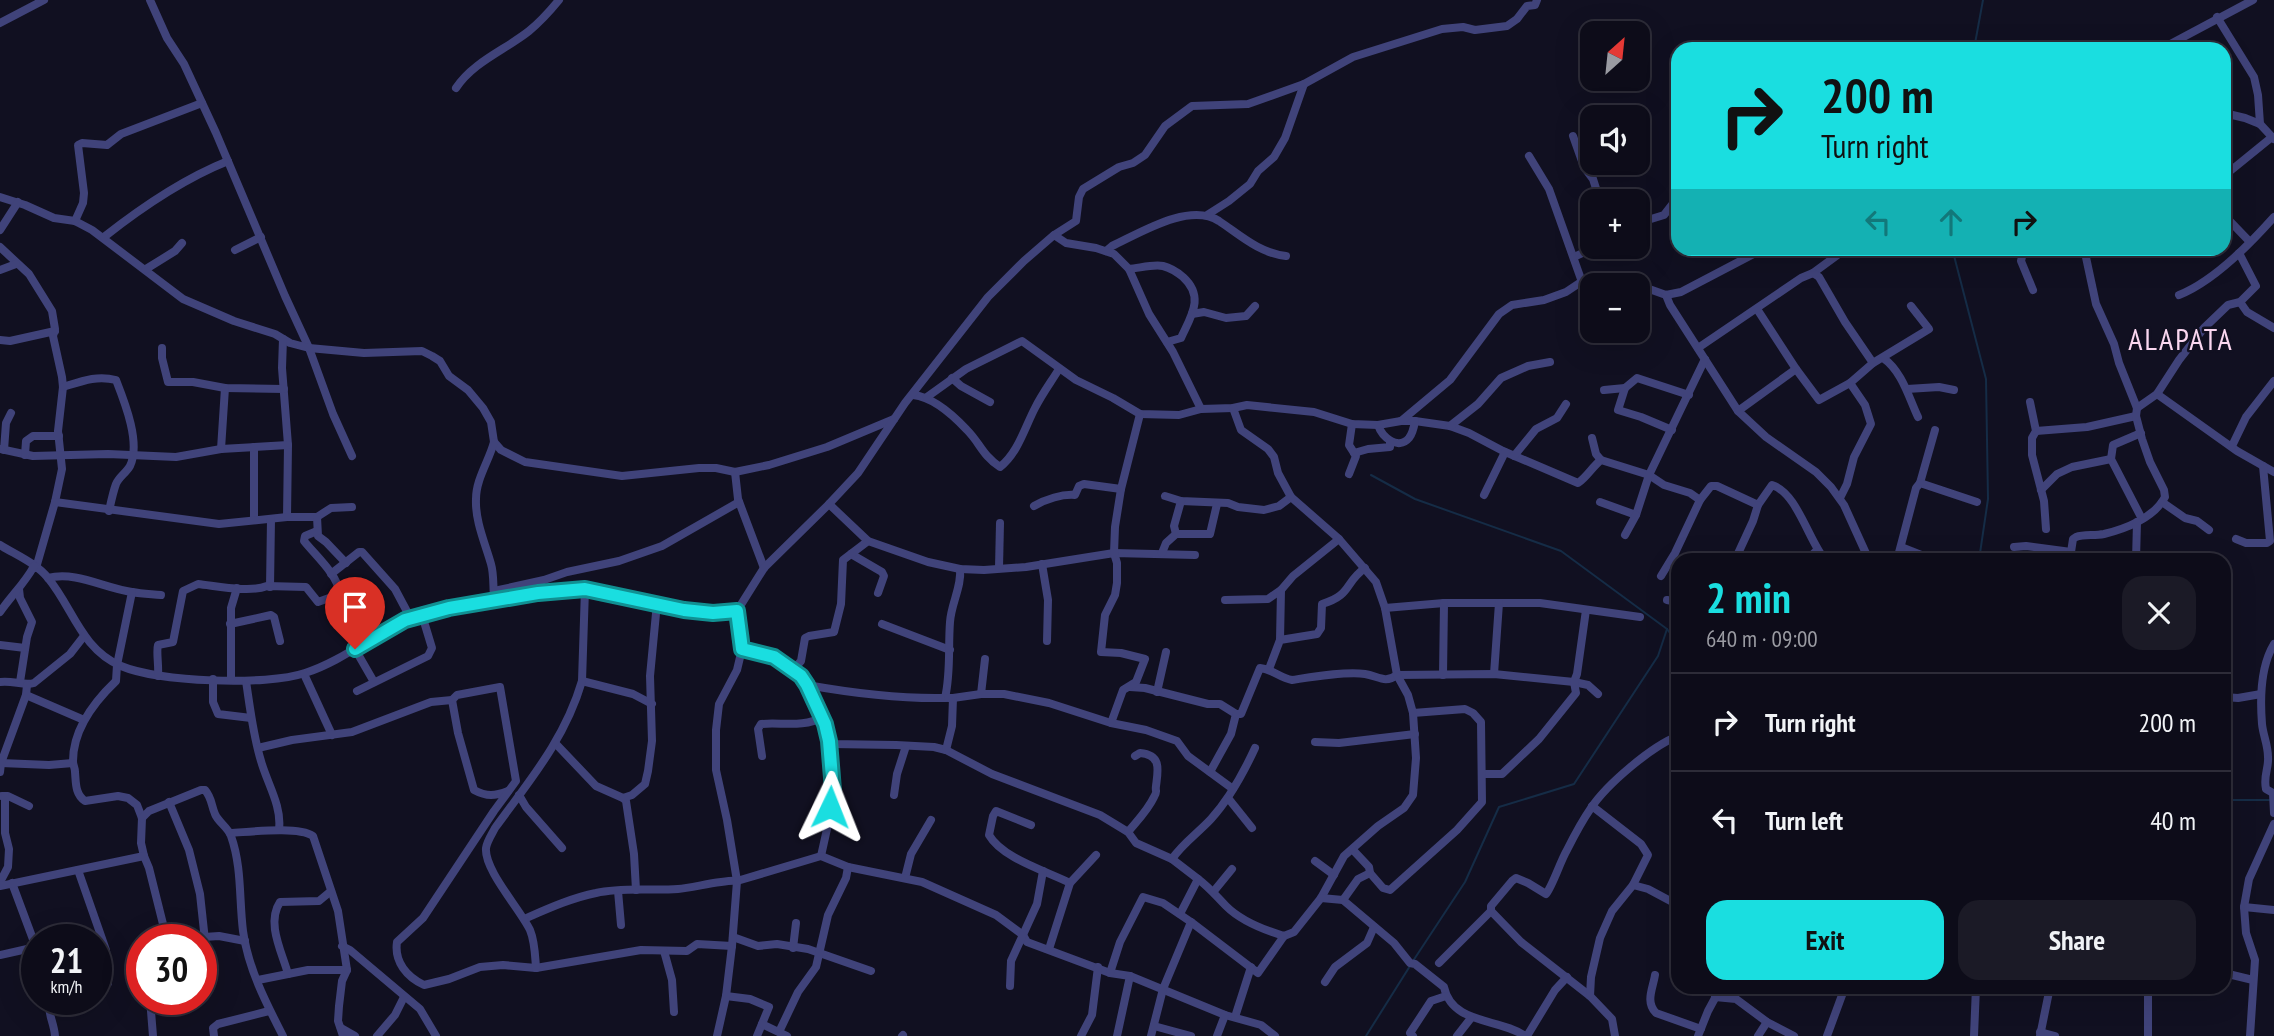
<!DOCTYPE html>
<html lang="en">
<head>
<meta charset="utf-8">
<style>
  body { margin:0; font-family:"PT Sans Narrow",sans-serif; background:#1b1a26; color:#f1f3f6; height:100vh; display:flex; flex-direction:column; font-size:26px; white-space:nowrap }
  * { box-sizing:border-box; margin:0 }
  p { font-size:23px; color:#9a9ba2 }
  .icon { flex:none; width:38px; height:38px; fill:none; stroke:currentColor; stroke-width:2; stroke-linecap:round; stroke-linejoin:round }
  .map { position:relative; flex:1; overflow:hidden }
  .panel { position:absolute; left:1671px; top:553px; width:560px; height:441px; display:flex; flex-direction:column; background:#0d0c19; border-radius:21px; box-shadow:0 7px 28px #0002,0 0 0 2px #2d2c38 }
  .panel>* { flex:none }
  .guide { position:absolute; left:1671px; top:42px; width:560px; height:214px; border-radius:21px; box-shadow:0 7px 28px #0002,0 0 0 2px #2d2c38; background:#1adee0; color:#111; overflow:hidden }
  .needle { width:46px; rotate:27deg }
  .buttons { position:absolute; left:1580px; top:21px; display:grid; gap:14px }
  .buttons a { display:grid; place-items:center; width:70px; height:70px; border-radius:14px; background:#0d0c19; box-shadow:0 7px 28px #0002,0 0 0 2px #2d2c38; font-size:35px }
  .speed { position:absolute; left:21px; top:924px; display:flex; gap:14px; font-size:35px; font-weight:700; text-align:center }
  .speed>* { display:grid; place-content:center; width:91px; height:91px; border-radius:50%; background:#0d0c19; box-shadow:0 7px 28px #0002,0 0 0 2px #2d2c38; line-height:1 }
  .speed small { font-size:18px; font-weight:400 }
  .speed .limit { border:10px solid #d22; background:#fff; color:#111 }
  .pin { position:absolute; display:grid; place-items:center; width:60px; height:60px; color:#fff; margin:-72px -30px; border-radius:50% 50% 50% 0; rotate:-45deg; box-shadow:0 0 7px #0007 }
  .pin .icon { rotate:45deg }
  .me { position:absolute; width:77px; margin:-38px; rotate:2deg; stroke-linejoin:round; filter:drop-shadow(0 0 5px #0008) }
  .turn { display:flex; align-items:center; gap:24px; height:147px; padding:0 35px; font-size:32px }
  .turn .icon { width:91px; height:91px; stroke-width:2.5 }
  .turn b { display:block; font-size:49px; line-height:60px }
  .lanes { display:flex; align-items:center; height:66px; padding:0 35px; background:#0003; justify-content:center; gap:35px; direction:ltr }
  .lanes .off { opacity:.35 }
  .round { display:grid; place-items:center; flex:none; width:74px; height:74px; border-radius:21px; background:#1b1a26 }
  .head { display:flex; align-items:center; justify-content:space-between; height:119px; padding:0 35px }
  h1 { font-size:42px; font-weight:700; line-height:52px; color:#1adee0 }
  .button { display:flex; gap:14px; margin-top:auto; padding:14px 35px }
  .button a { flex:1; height:80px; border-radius:21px; background:#1adee0; color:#111; font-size:28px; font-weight:700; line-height:80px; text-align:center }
  .button a+a { background:#1b1a26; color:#f1f3f6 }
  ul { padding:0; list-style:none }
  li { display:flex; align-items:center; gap:21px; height:98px; padding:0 35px; border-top:2px solid #2d2c38 }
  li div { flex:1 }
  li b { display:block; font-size:26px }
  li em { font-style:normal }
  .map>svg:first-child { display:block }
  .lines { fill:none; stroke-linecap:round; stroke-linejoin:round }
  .stream { stroke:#152c46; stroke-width:2 }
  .street { stroke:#40437a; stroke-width:8 }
  .route-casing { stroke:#119092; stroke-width:18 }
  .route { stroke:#1adee0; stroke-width:12 }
  .labels { text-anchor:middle; stroke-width:5; stroke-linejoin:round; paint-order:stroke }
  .quarter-label { font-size:30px; letter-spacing:2px; fill:#fad7f0; stroke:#111021 }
</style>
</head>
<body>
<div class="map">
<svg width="2274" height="1036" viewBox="0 0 2274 1036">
  <rect width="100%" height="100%" fill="#111021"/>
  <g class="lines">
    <g class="stream">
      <path d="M1974,49L1983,0"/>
      <path d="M1952,248L1986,379L1988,499L1979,560"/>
      <path d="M1371,475L1415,499L1561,551L1667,629L1678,644"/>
      <path d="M2224,800H2269"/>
      <path d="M1413,961L1465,882L1499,807L1574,784L1658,656L1667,629"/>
      <path d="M1366,1036L1410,966"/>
    </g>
    <g class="street">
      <path d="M150,0L167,38L184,64L216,133L285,296L309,348L333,414L352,456"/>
      <path d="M2217,17L2254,77L2258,95L2260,124L2274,139"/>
      <path d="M0,23L44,0"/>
      <path d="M2161,49L2253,0"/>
      <path d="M456,88C473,62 505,50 529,31C540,22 550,11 559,0"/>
      <path d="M2224,113L2245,118L2260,124"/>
      <path d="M1573,136L1584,167L1593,179L1600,201"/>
      <path d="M1529,156L1549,189L1582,282"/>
      <path d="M2224,176L2272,137"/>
      <path d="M0,197L25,205L54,218L75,221L92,230L183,299L234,321L275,334L290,343L309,348L364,353L422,351L432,356L440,361L449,376L468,390L483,408L491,422L494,442L501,450L525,462L622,476L699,468H716L735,472L769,465L827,447L894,419"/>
      <path d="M1207,215L1229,201L1250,184L1258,171L1274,157L1285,138L1304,84"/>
      <path d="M2224,215L2249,241"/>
      <path d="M75,221L83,203L84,193L78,145L82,143L107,145L121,134L202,103"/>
      <path d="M1638,223L1664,215L1678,197"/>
      <path d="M0,230L18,202"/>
      <path d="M1054,235L1076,221L1079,197L1083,189L1119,167L1133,163L1145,155L1165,126L1192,106L1248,104L1304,84L1353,57L1442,29L1463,27L1475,30L1507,26L1517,19L1527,6L1535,5L1537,0"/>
      <path d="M104,237C142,207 183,179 228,161"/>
      <path d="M0,247L29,274L52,311L55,329L53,336L62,377L63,387L58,431L62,469L55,502L36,568"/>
      <path d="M2024,248L2021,261L2033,290"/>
      <path d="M235,250L261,237"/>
      <path d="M1106,251L1112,246C1140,233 1189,202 1219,221C1240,235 1259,253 1286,256"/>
      <path d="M1574,257L1595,247"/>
      <path d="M146,269L175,251L182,243"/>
      <path d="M1129,269C1140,268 1153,264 1163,266C1171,268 1177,272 1183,277C1205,297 1191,316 1181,338L1167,342"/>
      <path d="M0,270L16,264"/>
      <path d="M1813,273L1847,248"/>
      <path d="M1638,285L1666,295L1681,292L1765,248"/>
      <path d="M1666,295L1670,305L1738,411L1766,437L1816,472L1831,487L1844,505L1869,560"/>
      <path d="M2179,295C2212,282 2250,244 2274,217"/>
      <path d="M2240,302L2247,312L2274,328"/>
      <path d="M1757,309L1796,369"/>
      <path d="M1192,314L1204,312L1226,318L1246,316L1255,306"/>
      <path d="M283,339L282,368L288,445L287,517"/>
      <path d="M0,340L10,341L55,331"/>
      <path d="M162,348V358L168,382H193L225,388L284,389"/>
      <path d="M1698,348L1801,278L1813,273L1819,277L1845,322L1873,363"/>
      <path d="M1883,358C1902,371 1909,398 1918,417"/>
      <path d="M952,378L961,386L990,402"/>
      <path d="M63,387C82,381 97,375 116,380C125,403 141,443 130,466C126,473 119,477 116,484C113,492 111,502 109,511"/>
      <path d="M1907,389L1939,387L1954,390"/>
      <path d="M1604,390L1625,388"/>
      <path d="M2157,394L2237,451L2274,472"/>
      <path d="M913,395C933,397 953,415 967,430C980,443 982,455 1000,467C1018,453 1025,427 1035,408C1042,394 1051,382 1059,369"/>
      <path d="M927,397L966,369L1022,341L1076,380L1113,398L1140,414L1179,415L1201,409"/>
      <path d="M2030,402L2036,431L2032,438V455L2044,501L2046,529"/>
      <path d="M2137,408L2157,394L2179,360L2204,328L2228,305L2240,302L2256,286L2239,253"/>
      <path d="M1738,411L1796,369L1819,400L1850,383"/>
      <path d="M1401,421H1415L1450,426L1469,433L1503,451L1578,483C1587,477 1592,467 1601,460L1649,475L1664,485L1690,493L1700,500L1711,486H1717L1758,505L1772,485C1797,493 1808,539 1825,560"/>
      <path d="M1378,425C1382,437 1398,451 1409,438C1413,433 1414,427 1415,421"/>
      <path d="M1450,426L1478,404L1501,378L1528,366L1550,362"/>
      <path d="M1672,430L1641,417L1618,410L1625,388L1637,378L1689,395"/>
      <path d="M2036,431L2087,427L2136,416"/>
      <path d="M2141,433L2113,445L2111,459L2142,519"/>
      <path d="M1592,438L1596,454L1601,460"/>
      <path d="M494,442C489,461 476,479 476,499C475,521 485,543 491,564C494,574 493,586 494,597"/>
      <path d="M2232,446L2246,417L2274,381"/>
      <path d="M254,447V520"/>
      <path d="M0,449L33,456L108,454L176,457L221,449L288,445"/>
      <path d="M221,449L225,388"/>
      <path d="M4,450L6,423L11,413"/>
      <path d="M1354,453L1368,449L1390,447V441"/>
      <path d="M25,455L26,441L33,436H59"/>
      <path d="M1514,456L1536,429L1557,418L1566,404"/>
      <path d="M735,472L738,499L764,568"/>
      <path d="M1349,474L1356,456L1349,445L1352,424"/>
      <path d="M1920,483L1935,430"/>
      <path d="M2041,490L2057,474L2072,467L2111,459"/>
      <path d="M1484,495L1505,452"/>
      <path d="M1165,496L1181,501L1228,503L1238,507L1264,510L1279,506L1291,497"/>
      <path d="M1840,498L1847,484L1854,457L1871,424L1865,405L1850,383L1873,363L1929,329L1911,306"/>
      <path d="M55,502L219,524L287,517H317L331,508L352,507"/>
      <path d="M1600,502L1636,515L1649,475L1705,359"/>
      <path d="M2162,502L2185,518L2197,521L2209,530"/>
      <path d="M829,504L868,541L928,562L960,569L984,570L1026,567L1114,553L1195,555"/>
      <path d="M1034,506C1046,499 1062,494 1075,495L1079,486L1084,484L1121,489"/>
      <path d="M317,517L318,536L326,542L346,563"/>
      <path d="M317,531L305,536L304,541C316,556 338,575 340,594L369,640"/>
      <path d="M1176,534L1174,526L1181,501"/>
      <path d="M1625,535L1636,515"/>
      <path d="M2236,539L2246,543H2267L2270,541L2263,466"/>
      <path d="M0,545C16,555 36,563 48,578C73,608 81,649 121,666C159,682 266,686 305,673C340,662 370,637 403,621C417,615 434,611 449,608C468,603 488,601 507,598C532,594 560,587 586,589C638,592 682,616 737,611L764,568L829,504L858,473L905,403L988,297L1024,261L1054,235L1066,243L1096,248L1114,254L1129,269L1149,314L1173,352L1201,409L1233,408L1247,405L1314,412L1352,424L1378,425L1401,421L1450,380L1499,314L1512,305L1544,300L1566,292L1584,280L1597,275L1625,280L1638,285"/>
      <path d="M1901,547L1934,560"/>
      <path d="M2014,547L2026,546L2071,552V560"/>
      <path d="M2071,552L2073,539L2076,537C2084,534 2094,536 2104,534C2125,529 2154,518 2165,497L2164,490L2150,462L2142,439L2136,416L2137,408L2119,363L2114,344L2096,304L2084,248"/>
      <path d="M1162,553L1166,543L1176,534H1210L1217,504"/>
      <path d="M851,554L882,572L884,576L878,593"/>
      <path d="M1735,560L1753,521L1758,505"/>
      <path d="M1807,560L1817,550"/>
      <path d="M1897,560L1916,488L1920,483L1977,502"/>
      <path d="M2136,560L2137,522"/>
      <path d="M1042,564L1048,600L1047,641"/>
      <path d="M999,568L1000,523"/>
      <path d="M331,574L359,552H362L395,589L411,619"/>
      <path d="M1661,576L1675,553L1700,500"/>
      <path d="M48,578C76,571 104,588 132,592C142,594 151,594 161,595"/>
      <path d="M270,587L271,519"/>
      <path d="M19,589L20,598L32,622L27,637L20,682"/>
      <path d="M494,591L544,580L567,572L619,561L662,546L739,502"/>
      <path d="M132,592L117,665L116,681C94,702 73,729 73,761C73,766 75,767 75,772C76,783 75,794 85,801L118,796L128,798L137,805L142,818L141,843L144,856L149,868L167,940"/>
      <path d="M1225,600L1268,599L1281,590"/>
      <path d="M1667,600L1678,602"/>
      <path d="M1385,608L1444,603H1540L1640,617"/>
      <path d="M0,612C11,596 25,583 34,566"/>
      <path d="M230,624L271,615L274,617L280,641"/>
      <path d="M882,624L950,650"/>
      <path d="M1280,640L1281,590L1293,576L1339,539"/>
      <path d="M2274,644C2260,667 2260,699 2262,724C2263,735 2268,745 2268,757C2269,768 2263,776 2266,789L2273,793L2274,813"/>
      <path d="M0,645L25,648"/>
      <path d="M355,649L374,682"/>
      <path d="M742,649L774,657L801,676L825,724L829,741L833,790L829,820L821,856"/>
      <path d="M1269,669L1280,640L1317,634L1321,628L1322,604C1352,595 1344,583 1365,568"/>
      <path d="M793,670L801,661L805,638L809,636L834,632L841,604L843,560L868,541"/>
      <path d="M304,674L332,735"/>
      <path d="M1494,674L1499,603"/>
      <path d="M1443,675L1444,603"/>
      <path d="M158,676C159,666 156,651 158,645L173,642L183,591L198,584C217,586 250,593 267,586L306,587L318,602L340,594"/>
      <path d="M213,679V702L218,714L251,718"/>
      <path d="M231,680V608L237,588"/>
      <path d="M246,681C250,708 253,735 261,761C267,783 282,806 279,829"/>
      <path d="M582,681L633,694L652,704"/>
      <path d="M0,682C12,680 24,686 34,683L70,654L84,636"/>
      <path d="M807,685C852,693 899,699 945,698C951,672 948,648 950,622C951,604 962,586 960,569"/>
      <path d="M1130,687L1145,688L1208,704H1220L1236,714L1231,734L1210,772"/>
      <path d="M357,691L428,656L432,648L422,615"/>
      <path d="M1157,692L1166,652"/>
      <path d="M981,694L985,659"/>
      <path d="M26,695L84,720"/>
      <path d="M2224,697L2238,698L2261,694"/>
      <path d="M953,698L981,694H1004L1049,703L1111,723L1146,730L1177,741L1188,756L1233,789"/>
      <path d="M452,700L458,733L474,790C487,797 495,796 508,791"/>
      <path d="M1236,714H1241L1260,668C1272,669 1280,678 1292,680C1312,677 1346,671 1365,674C1378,676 1385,684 1397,675L1494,674L1574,682L1588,685L1598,694"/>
      <path d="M1111,723L1123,690L1136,682L1145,659L1121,653L1101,652L1105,615L1115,595L1117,583V563L1114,553L1115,527L1121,489L1140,414"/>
      <path d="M829,741L831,744L896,745L934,747L946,750L992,774L1100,815L1128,832L1136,843L1172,859C1182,844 1198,833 1211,819C1230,798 1243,774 1255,748"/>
      <path d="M1315,742L1339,743L1415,734"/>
      <path d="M556,744L596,786L623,798L626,801L634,854L636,890"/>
      <path d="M258,748L292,740L352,732L431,702L452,700L457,695L500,687L516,781L494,811L423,918L397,942C394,962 407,977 424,985L449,979L480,967L503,965L536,968L641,950L687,951L697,944L732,946"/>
      <path d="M946,750L952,726L953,698H948"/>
      <path d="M2224,755H2229"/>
      <path d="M762,756L758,729L761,724C781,722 804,728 822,717"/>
      <path d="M1,763L49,765L73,763"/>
      <path d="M0,772L1,763L26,695L27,685"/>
      <path d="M1482,774H1502L1539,739L1576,693L1574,682L1577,674L1586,610"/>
      <path d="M519,795L526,807L562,848"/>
      <path d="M894,795L897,774L906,746"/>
      <path d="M2,796H8L29,806"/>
      <path d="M623,798L632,795L645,784L648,771L652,741L650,676L657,603"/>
      <path d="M1228,798L1252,828"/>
      <path d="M169,802L189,850L200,894L210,987"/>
      <path d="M142,818L149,811L201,790H205C212,798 211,805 215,814C218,822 228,827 231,836C242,867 239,899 243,931C248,968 266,1003 283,1036"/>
      <path d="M1031,825L996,811L993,816L989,835C1002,858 1046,871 1070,883"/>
      <path d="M1128,832C1137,821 1148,810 1154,797C1158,790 1155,793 1156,786C1158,770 1162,755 1140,753L1135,756"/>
      <path d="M230,833C250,832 298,826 313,836L338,911L347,970L342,981L339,1006L338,1021L343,1036"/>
      <path d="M1172,859L1198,879L1180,914"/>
      <path d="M1315,861L1334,875"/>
      <path d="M78,870L106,950L108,983"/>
      <path d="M1370,873L1383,888L1390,890L1457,830L1482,802L1481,722L1473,713L1465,709L1413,713"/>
      <path d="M905,878L911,854L931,820"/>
      <path d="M1198,879C1210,888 1216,896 1226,906C1241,921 1264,930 1284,936L1294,932L1321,898L1344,856L1378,826L1404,808L1413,795L1416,758L1413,713L1408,695L1397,675L1385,608L1376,582L1339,539L1291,497L1278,473L1274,457L1268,449L1241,430L1233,408"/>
      <path d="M0,882L8,867L9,849L5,833V796"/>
      <path d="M12,883L37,950"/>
      <path d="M1633,885L1648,889L1678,905"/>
      <path d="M0,886L144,856"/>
      <path d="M618,891L621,925"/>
      <path d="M1214,891L1232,869"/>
      <path d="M1321,898L1343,900L1394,943L1410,963L1415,964L1444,987C1452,1025 1500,1018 1525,1036"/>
      <path d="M1343,900L1358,879L1370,873L1369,867L1353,850"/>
      <path d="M2244,907L2274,910"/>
      <path d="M1491,911L1521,942L1590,996L1612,1019L1615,1036"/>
      <path d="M524,919C547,909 571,898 596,893C622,887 651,891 678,889C692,888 726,879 737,881L821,856L848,867L922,882L996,915L1023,935L1027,942L1110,973L1130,976L1225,1015L1261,1025L1275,1036"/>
      <path d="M204,937L219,936L245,941"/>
      <path d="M733,937L758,946L777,944L808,949L871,971"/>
      <path d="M342,946L350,950L420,1009L436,1036"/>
      <path d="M793,948L796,923"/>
      <path d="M1049,949L1070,883L1096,855"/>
      <path d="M664,951L672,980L674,1012"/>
      <path d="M0,955L36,947"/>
      <path d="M1439,963L1491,911V906L1512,881L1516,878L1528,883L1546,894C1553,885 1560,862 1567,850C1574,836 1582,821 1591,808C1607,784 1652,746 1678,736"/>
      <path d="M536,968C535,955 535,942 530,930C520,909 484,870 486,848C487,841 492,834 495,828C530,780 565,739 582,681L585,589"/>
      <path d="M1110,973L1120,942L1143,897L1163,903L1191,922L1258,973L1284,936"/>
      <path d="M2224,973L2253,980"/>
      <path d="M288,974C282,952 266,923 280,902L319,901L331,891"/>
      <path d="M1655,975C1653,988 1645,1002 1656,1013L1701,1029"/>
      <path d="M258,980L308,970H347"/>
      <path d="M1325,982L1335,967L1367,943L1374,927"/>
      <path d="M1010,986L1011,961L1037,904L1043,871"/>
      <path d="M726,996L750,999L769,1007L757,1036"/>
      <path d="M1590,996L1591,977L1600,938L1612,911L1633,885L1648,855L1641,844L1592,806"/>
      <path d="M1715,997L1736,999L1767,1022L1794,1036"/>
      <path d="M49,999C47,1013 54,1022 55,1036"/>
      <path d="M150,999L153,1036"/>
      <path d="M1235,1017L1251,967"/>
      <path d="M762,1024L787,1036"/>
      <path d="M1154,1026L1191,1036"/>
      <path d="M341,1028L355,1036"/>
      <path d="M779,1032L798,992L816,967L828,915L846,878L848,867"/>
      <path d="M2040,1032L2055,1036"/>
      <path d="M214,1036L213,1028L218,1024L269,1011"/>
      <path d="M377,1036L395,1015L404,997"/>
      <path d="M717,1036L726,996L732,946L737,881L727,820L716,770V730L719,704L737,670L742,649L737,611"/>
      <path d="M902,1036L903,1035"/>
      <path d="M1081,1036L1092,1015L1098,967"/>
      <path d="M1117,1036L1130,976"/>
      <path d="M1151,1036L1163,989L1191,922"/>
      <path d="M1217,1036L1225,1015"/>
      <path d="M1413,1036L1410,1033L1431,1001L1446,996"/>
      <path d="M1457,1036L1471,1018"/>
      <path d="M1527,1036L1555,990L1567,977"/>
      <path d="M1698,1036L1708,1011L1721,987"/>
      <path d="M1758,1036L1767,1022"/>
      <path d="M1827,1036L1845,987"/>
      <path d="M1974,1036L1976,987"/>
      <path d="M2040,1036L2050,987"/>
      <path d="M2148,1036V987"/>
      <path d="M2250,1036L2255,960L2246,933L2244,907L2249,879L2274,824"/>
    </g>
  </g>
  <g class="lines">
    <g class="route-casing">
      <path id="route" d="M355,649L405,620L449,608L538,593L585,589L684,610L713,613L737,611L742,649L774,657L801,676L807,685L825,724L829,741L833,790L830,807"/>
    </g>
    <use href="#route" class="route"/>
  </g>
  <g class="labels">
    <g class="quarter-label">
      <text x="2181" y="350">ALAPATA</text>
    </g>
  </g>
</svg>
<div class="buttons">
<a><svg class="needle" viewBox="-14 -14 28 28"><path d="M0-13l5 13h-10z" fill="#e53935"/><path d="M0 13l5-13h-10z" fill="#9a9ba2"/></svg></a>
<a><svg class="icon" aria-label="sound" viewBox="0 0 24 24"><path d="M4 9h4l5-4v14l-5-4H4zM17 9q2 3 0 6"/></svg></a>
<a>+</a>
<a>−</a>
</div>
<div class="speed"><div>21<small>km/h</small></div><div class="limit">30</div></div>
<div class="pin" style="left:355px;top:649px;background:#d93025"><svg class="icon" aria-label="arrive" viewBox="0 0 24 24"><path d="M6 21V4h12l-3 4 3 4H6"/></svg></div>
<svg class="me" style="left:830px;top:807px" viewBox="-20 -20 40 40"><path d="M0-17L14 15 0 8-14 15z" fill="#1adee0" stroke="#fff" stroke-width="4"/></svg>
<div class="guide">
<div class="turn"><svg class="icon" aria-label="right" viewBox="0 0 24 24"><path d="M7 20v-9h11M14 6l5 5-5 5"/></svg><div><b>200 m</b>Turn right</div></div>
<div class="lanes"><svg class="icon off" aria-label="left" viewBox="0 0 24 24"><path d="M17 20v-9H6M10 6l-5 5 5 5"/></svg><svg class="icon off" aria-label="ahead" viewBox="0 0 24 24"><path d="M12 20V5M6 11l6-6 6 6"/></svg><svg class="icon" aria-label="right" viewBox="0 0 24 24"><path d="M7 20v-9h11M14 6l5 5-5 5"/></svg></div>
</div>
<section class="panel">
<div class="head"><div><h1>2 min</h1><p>640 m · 09:00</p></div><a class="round"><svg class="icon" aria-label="close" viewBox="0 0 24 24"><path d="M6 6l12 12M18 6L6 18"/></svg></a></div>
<ul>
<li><svg class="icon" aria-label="right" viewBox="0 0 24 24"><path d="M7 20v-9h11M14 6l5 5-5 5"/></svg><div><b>Turn right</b></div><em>200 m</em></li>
<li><svg class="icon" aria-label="left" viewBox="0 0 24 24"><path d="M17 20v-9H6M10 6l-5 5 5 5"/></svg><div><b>Turn left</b></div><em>40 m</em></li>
</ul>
<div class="button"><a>Exit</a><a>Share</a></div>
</section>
</div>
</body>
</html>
